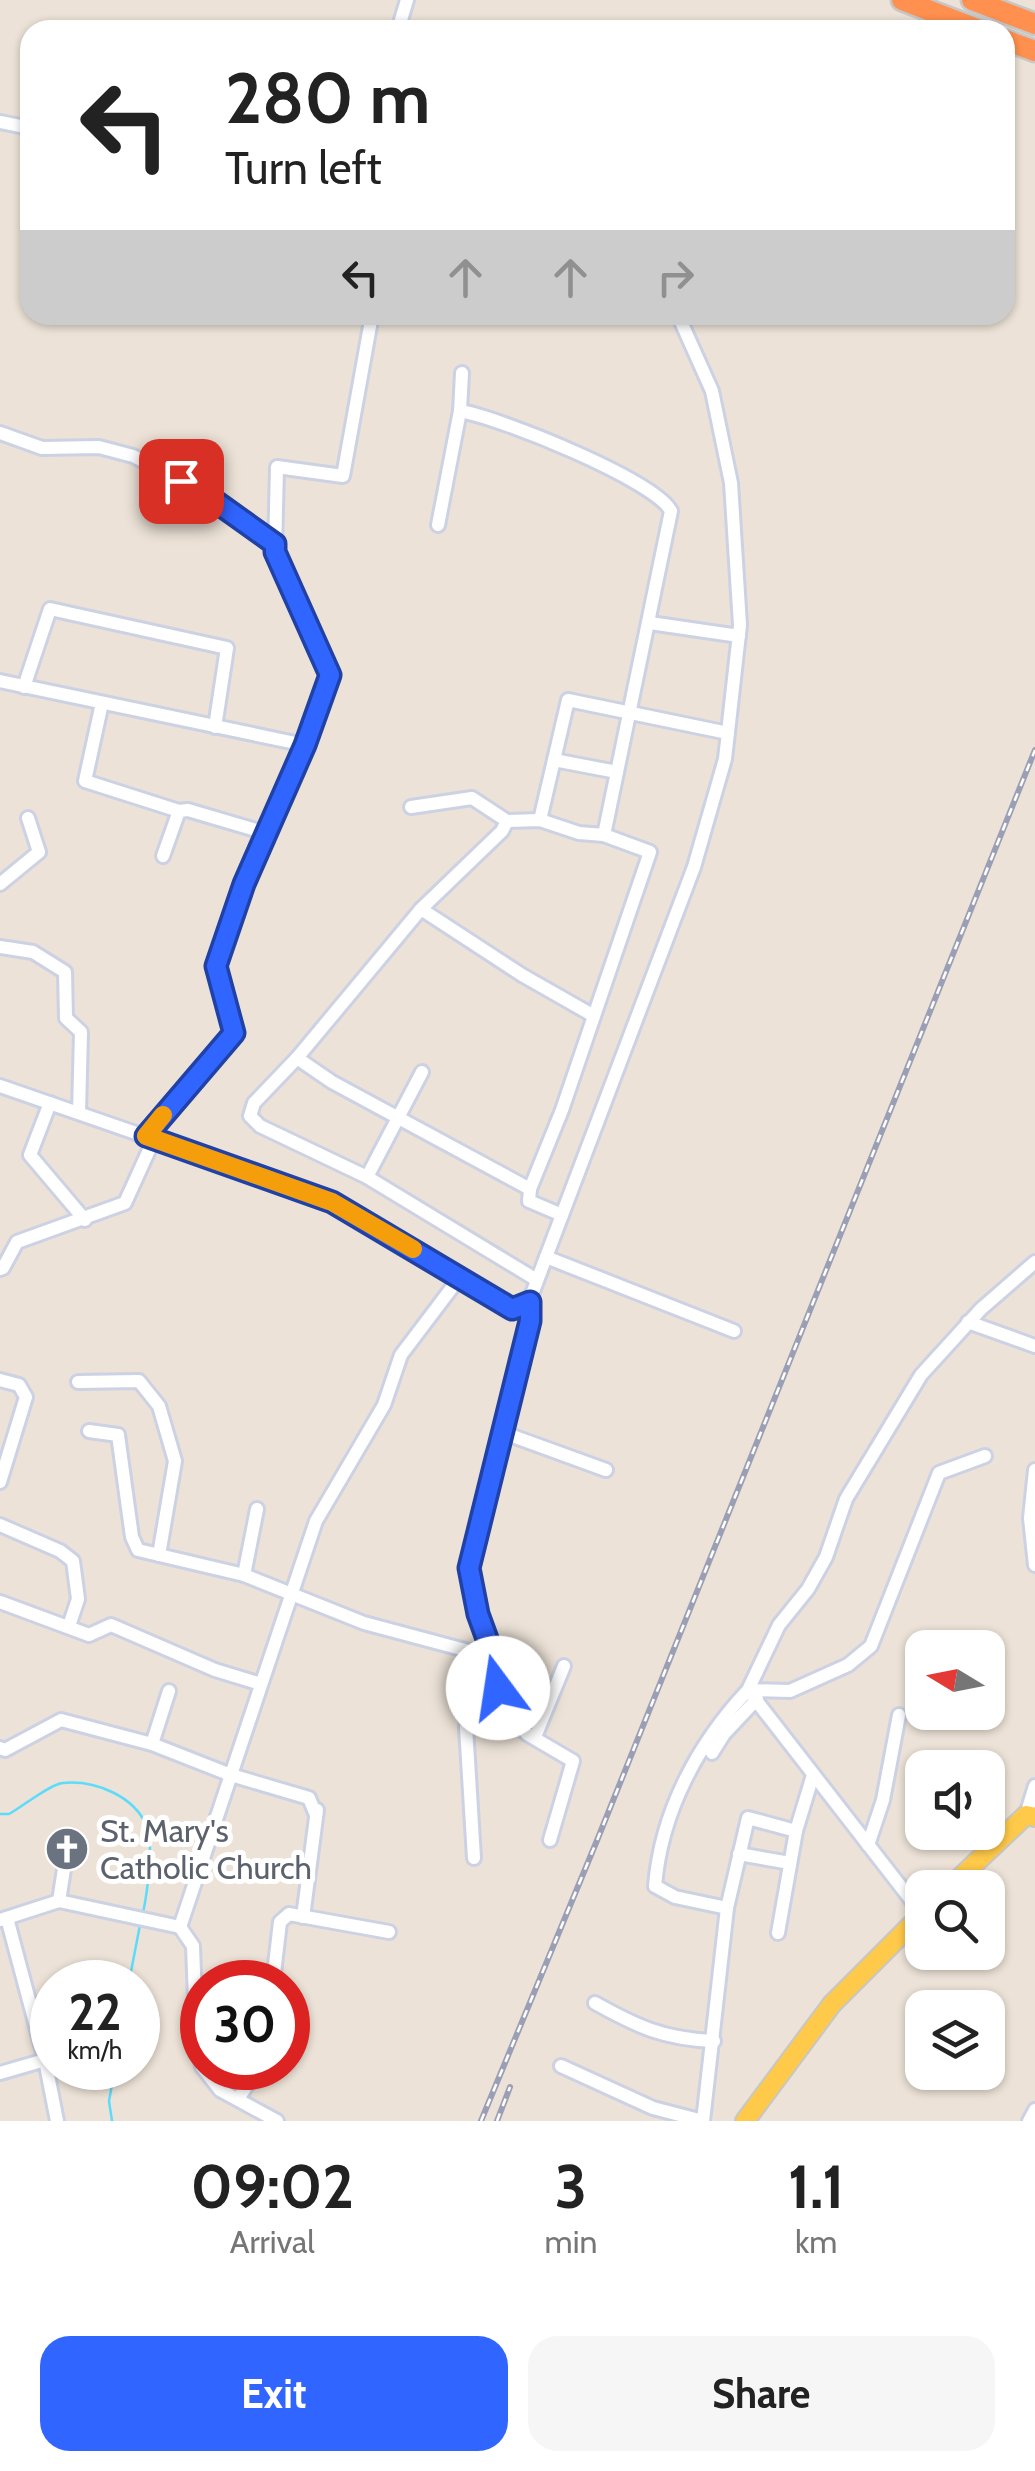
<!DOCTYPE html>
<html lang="en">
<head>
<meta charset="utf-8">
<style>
  body { margin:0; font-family:Cabin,sans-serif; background:#f6f6f6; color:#222; height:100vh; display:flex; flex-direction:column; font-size:38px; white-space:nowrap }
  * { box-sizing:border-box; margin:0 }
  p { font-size:32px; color:#767676 }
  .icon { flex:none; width:55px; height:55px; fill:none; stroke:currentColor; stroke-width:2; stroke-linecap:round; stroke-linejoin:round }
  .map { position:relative; height:2121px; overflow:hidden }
  .panel { display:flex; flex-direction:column; background:#fff; flex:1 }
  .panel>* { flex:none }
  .banner { position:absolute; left:20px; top:20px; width:995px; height:305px; border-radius:30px; box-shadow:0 2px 8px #0004; background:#fff; color:#222; overflow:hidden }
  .needle { width:65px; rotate:280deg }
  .fabs { position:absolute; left:905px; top:1630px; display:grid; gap:20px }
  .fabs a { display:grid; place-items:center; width:100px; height:100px; border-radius:20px; background:#fff; box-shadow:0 2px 8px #0004; font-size:50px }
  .speed { position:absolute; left:30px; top:1960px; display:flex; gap:20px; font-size:50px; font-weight:700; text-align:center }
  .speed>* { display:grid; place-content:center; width:130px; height:130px; border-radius:50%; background:#fff; box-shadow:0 2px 8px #0004; line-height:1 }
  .speed small { font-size:25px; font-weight:400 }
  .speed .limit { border:15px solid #d22; background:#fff; color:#111 }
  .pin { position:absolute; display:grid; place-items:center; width:85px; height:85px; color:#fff; margin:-42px; border-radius:20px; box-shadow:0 5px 15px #0006 }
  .me { position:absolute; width:110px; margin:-55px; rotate:346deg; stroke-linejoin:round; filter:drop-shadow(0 0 8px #0008) }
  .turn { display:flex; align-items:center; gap:35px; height:210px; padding:0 40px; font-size:45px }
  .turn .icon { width:130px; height:130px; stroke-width:2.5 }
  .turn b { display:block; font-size:70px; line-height:85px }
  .lanes { display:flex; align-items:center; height:95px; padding:0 40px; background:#0003; justify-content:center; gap:50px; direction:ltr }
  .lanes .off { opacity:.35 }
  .eta { display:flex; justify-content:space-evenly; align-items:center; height:170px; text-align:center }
  .eta b { font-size:60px; font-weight:800; line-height:70px }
  .action { display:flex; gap:20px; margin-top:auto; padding:20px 40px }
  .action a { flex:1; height:115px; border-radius:30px; background:#3165ff; color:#fff; font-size:40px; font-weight:800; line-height:115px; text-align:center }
  .action a+a { background:#f6f6f6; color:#222 }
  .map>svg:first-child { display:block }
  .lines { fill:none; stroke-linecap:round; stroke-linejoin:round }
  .stream { stroke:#5ddbfb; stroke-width:2.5 }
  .minor-casing { stroke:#ccd2e3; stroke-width:18 }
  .major-casing { stroke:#c7c7c7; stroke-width:22 }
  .highway-casing { stroke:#c7c7c7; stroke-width:25 }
  .minor { stroke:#fff; stroke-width:12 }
  .major { stroke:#ffc949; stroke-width:18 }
  .highway { stroke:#ff904f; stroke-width:20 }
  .rail-casing { stroke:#9a9fb5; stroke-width:6 }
  .rail { stroke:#fff; stroke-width:2.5; stroke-dasharray:8; stroke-linecap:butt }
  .route-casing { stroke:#2042a6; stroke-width:25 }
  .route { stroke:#3165ff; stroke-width:18 }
  .slow { stroke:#f59e0b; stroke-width:18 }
  .labels { text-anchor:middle; stroke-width:10; stroke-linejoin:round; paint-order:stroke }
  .worship-label { font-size:32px; fill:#5b616d; stroke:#fff; text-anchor:start }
</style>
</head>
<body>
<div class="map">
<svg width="1035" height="2121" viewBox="0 0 1035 2121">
  <rect width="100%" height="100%" fill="#ece2d7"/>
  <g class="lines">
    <g class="stream">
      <path d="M0,1814H9C22,1807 50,1784 63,1783C95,1780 135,1796 147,1827C154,1844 147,1894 143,1913"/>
      <path d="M129,1982L140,1925"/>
      <path d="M112,2121L109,2101L115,2068"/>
    </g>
    <g class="minor-casing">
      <g id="minor">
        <path d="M398,30L407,0"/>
        <path d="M0,122L30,128"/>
        <path d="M460,411C498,417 655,480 671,511L604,835"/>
        <path d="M0,433L42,448L99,447L133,456L205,493L275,543"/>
        <path d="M438,525L460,411L462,373"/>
        <path d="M650,623L739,636"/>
        <path d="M0,681L305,745"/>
        <path d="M24,687L50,609L227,648L215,727"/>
        <path d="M102,703L85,781L179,811L188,810L266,833"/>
        <path d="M554,760L617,772"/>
        <path d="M411,807L472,798L507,821L540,820L579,833L604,835L650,852L562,1110L530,1189L529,1201L562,1215"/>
        <path d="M540,820L568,700L728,733"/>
        <path d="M507,821L502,831L421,909L297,1058L254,1103L250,1116L260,1126L367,1177L537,1280"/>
        <path d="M163,856L179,811"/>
        <path d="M0,884L39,852L28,818"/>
        <path d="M421,909L522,975L594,1016"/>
        <path d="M0,947L33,952L65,972L66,1018L81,1032L79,1113"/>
        <path d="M297,1058L332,1082L530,1189"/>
        <path d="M0,1086L332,1201L460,1277L401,1355L384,1405L316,1521L180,1927"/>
        <path d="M50,1103L30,1155L85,1220"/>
        <path d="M146,1136L233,1033L216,966L244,884L305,745L330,675L275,553L277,467L343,476L372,315"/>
        <path d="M367,1177L422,1072"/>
        <path d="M546,1257L734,1331"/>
        <path d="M0,1269L3,1268L17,1242L125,1203L154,1139"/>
        <path d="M460,1277L512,1309L529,1302L694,867L725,759L740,625L731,483L712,391L678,315"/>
        <path d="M529,1302L530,1321L469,1568L478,1614L498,1669V1688L511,1717L527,1734L573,1761L550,1840"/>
        <path d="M968,1322L1035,1346"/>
        <path d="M0,1380L19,1385L26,1397L0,1482"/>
        <path d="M78,1382L139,1381L159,1406L175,1461L159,1555"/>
        <path d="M89,1431L118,1435L132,1537L138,1550L244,1575L364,1623L480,1654L489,1652"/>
        <path d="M504,1433L606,1470"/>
        <path d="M1035,1470L1030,1518L1035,1565"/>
        <path d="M0,1525L60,1551L73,1561L78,1599L69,1626"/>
        <path d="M244,1575L257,1509"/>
        <path d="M0,1602L89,1635L111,1625L215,1670L261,1684"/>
        <path d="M535,1737L564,1666"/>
        <path d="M152,1744L169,1691"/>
        <path d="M0,1748L5,1750L61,1720L152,1744L231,1775L309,1798L316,1815"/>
        <path d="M712,1753L724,1734L757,1699"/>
        <path d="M1026,1815L1035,1786"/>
        <path d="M796,1831L813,1775"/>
        <path d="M868,1845L883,1800L899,1715"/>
        <path d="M739,1854L790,1863"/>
        <path d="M474,1858L466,1727C472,1711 481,1694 498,1688"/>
        <path d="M59,1901L64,1869"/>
        <path d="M727,1908L675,1897L655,1886C661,1812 698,1743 748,1690L790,1691L848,1665L871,1646L939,1473L985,1456"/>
        <path d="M922,1914L748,1690L779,1625L808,1589L826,1557L846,1499L921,1375L981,1309L1035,1262"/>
        <path d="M303,1917L317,1810"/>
        <path d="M7,1918L45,2060L57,2121"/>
        <path d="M0,1920L59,1901L180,1927"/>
        <path d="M180,1927L193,1946L196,2027L202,2067"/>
        <path d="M273,1982L280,1922L289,1914L389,1932"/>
        <path d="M595,2003C638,2027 664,2039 714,2041"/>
        <path d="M561,2066L653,2108L703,2121"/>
        <path d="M203,2068L220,2090L277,2121"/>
        <path d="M0,2073L45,2060"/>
        <path d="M238,2099L258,2068"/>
        <path d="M703,2121L727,1908L748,1818L796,1831L778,1933"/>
        <path d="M1029,2121L1035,2110"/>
      </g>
    </g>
    <g class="major-casing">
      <g id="major">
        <path d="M949,1888L1026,1815L1035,1817"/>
        <path d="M745,2121L832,2004L922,1914"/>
      </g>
    </g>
    <g class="highway-casing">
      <g id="highway">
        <path d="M902,0L980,30"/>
        <path d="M972,0L1035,24"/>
        <path d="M1005,40L1035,51"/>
      </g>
    </g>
    <use href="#minor" class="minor"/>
    <use href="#major" class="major"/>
    <use href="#highway" class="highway"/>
    <g class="rail-casing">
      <g id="rail">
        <path d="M481,2121L598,1838L1035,750"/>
        <path d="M497,2121L510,2087"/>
      </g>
    </g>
    <use href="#rail" class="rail"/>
  </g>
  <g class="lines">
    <g class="route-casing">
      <path id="route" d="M181,481L205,494L275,544V552L330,675L305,745L244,884L216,966L234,1033L146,1136L332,1202L512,1309L530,1302V1321L469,1568L478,1614L498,1669V1688"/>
    </g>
    <use href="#route" class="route"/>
    <path class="slow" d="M163,1115L146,1136L332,1202L413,1249"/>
  </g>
  <defs>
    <g id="church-disc" transform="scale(2.25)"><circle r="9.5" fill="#6b7280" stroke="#fff"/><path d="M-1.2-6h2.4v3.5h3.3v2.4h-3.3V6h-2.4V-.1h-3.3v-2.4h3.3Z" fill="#fff"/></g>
  </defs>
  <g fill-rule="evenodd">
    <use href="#church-disc" x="67" y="1849"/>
  </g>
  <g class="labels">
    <g class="worship-label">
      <text x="100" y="1842">St. Mary's<tspan x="100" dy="37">Catholic Church</tspan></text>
    </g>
  </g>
</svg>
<div class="fabs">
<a><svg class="needle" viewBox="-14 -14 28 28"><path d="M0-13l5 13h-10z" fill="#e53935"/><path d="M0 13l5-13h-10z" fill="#767676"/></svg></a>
<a><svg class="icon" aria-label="sound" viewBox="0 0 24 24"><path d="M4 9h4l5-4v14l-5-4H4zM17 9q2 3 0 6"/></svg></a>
<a><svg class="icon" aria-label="search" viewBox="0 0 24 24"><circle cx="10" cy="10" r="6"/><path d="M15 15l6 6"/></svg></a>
<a><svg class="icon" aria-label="layers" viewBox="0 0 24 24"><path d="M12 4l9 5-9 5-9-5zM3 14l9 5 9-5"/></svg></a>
</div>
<div class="speed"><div>22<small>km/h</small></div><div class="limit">30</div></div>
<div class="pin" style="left:181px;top:481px;background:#d93025"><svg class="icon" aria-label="arrive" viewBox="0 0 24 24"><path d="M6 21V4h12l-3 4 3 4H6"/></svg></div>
<svg class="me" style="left:498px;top:1688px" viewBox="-20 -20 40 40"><circle r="19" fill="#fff"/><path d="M0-13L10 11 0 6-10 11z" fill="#3165ff"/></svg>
<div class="banner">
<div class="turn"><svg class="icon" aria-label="left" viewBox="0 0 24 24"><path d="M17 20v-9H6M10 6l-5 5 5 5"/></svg><div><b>280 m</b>Turn left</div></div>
<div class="lanes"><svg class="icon" aria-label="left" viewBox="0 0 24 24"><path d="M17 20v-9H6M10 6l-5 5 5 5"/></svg><svg class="icon off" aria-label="ahead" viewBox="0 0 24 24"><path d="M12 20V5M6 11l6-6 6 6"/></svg><svg class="icon off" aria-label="ahead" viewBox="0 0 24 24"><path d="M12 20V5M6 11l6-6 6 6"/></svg><svg class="icon off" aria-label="right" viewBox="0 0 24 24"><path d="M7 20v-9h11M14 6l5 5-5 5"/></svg></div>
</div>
</div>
<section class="panel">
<div class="eta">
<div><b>09:02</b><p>Arrival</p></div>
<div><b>3</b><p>min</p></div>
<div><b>1.1</b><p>km</p></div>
</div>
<div class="action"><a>Exit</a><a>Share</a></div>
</section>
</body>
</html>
